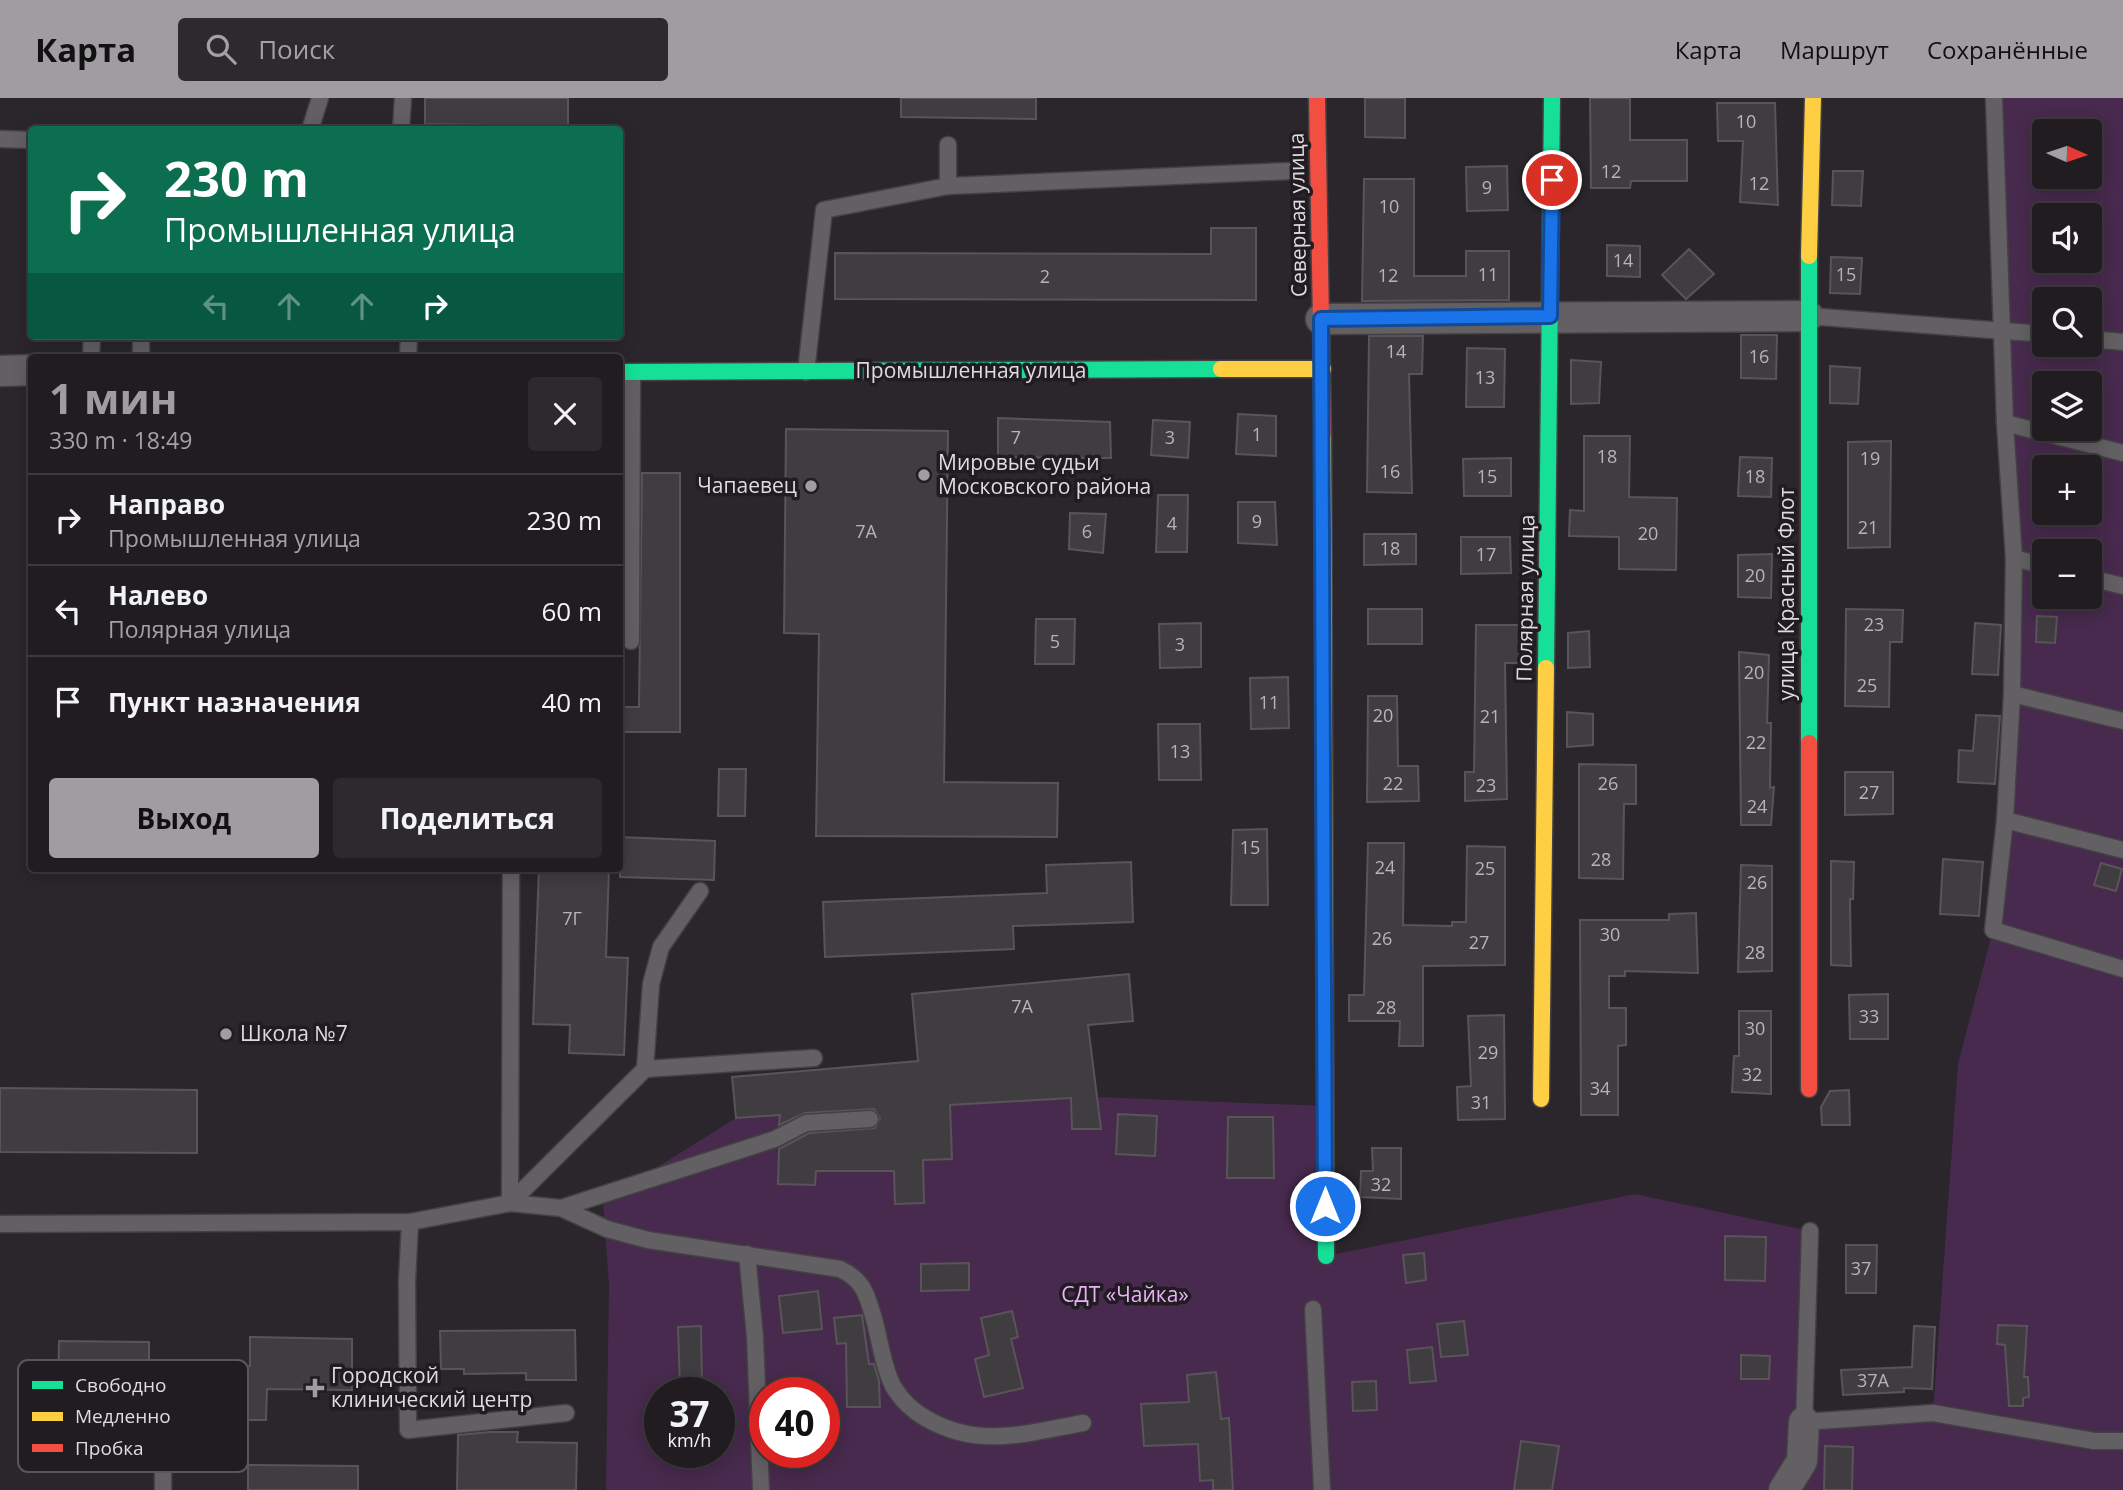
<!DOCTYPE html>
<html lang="ru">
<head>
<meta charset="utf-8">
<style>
  body { margin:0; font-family:"Open Sans",sans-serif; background:#2d292d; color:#f1f3f6; height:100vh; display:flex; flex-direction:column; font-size:26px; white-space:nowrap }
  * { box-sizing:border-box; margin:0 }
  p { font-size:23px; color:#a2a1a5 }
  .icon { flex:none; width:38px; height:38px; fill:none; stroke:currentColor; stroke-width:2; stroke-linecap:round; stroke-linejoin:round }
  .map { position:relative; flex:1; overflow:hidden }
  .side { position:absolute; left:28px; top:256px; width:595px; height:518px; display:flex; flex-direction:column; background:#201c20; border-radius:7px; box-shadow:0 4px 18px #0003,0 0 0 2px #3d3a3e }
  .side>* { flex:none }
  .banner { position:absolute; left:28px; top:28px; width:595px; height:214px; border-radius:7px; box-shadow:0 4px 18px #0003,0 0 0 2px #3d3a3e; background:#0b6e4f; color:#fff; overflow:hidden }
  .needle { width:46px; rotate:93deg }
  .tools { position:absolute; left:2032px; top:21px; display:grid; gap:14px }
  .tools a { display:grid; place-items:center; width:70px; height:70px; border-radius:7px; background:#201c20; box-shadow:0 4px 18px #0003,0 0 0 2px #3d3a3e; font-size:35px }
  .speed { position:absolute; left:644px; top:1279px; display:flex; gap:14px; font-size:35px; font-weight:700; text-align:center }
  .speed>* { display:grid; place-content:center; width:91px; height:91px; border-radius:50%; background:#201c20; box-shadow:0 4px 18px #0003,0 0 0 2px #3d3a3e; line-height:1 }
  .speed small { font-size:18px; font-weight:400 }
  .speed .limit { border:10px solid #d22; background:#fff; color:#111 }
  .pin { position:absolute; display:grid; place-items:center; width:60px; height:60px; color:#fff; margin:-30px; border:4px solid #fff; border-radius:50%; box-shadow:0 2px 7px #0007 }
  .me { position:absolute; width:77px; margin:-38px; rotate:0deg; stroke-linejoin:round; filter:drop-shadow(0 0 5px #0008) }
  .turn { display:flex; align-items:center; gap:24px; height:147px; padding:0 21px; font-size:32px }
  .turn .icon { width:91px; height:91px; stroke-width:2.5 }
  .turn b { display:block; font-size:49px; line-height:60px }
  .lanes { display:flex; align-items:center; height:66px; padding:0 21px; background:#0003; justify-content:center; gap:35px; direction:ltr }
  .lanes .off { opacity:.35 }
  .round { display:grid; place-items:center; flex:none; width:74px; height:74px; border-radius:7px; background:#2d292d }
  .head { display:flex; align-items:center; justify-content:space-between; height:119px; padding:0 21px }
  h1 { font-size:42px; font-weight:700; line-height:52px; color:#a09ca1 }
  .action { display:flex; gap:14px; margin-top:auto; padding:14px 21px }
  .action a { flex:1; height:80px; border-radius:7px; background:#a09ca1; color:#111; font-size:28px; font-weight:700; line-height:80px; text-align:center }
  .action a+a { background:#2d292d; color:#f1f3f6 }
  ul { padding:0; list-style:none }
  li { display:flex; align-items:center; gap:21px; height:91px; padding:0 21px; border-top:2px solid #3d3a3e }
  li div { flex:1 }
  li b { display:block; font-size:26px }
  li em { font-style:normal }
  header { display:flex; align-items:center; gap:42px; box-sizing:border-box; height:98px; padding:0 35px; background:#a09ca1; color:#111 }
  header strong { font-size:33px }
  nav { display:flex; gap:38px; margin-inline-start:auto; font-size:24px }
  .search { width:490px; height:63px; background:#2d292d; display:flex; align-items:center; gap:18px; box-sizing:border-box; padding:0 24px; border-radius:7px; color:#a2a1a5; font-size:26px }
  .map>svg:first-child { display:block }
  .green { fill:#472a4d; fill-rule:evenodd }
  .building { fill:#403d41; stroke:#585458; stroke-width:2 }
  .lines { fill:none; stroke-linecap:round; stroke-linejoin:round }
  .lane-casing { stroke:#444144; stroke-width:19 }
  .street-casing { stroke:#444144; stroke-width:33 }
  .fast-casing { stroke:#444144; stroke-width:19 }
  .slow-casing { stroke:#444144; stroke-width:19 }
  .jam-casing { stroke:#444144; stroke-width:19 }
  .lane { stroke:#626063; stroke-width:16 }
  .street { stroke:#626063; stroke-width:30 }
  .fast { stroke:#16e098; stroke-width:16 }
  .slow { stroke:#ffcf43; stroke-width:16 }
  .jam { stroke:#f24e42; stroke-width:16 }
  .route-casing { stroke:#114b97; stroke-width:18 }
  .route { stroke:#1a73e8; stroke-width:12 }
  .poi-dot { fill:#a09ca1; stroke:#211b22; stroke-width:2.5 }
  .labels { text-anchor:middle; stroke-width:7; stroke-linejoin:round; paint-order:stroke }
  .number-label { font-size:18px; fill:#b7b4b8 }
  .street-label { font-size:21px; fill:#dfdbe0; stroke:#211b22 }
  .poi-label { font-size:21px; fill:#dfdbe0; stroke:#211b22; text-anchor:start }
  .park-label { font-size:21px; fill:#eab1f6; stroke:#211b22 }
  .key { fill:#211b22; stroke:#5a555b; stroke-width:2 }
  .key-label { font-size:19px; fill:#dfdbe0 }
</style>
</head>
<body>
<header>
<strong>Карта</strong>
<div class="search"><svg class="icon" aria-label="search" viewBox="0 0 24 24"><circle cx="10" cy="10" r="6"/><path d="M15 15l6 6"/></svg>Поиск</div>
<nav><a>Карта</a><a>Маршрут</a><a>Сохранённые</a></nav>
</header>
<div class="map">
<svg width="2123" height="1392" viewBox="0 0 2123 1392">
  <rect width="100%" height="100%" fill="#2a262b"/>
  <path class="green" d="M1994,0H2123V1392H606L609,1187L603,1103L736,1020L1097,999L1325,1008L1326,1158L1635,1096L1810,1133L1804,1324L1933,1315L1958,966L1993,832L2012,596ZM2044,33H2090V79H2044ZM2044,117H2090V163H2044ZM2044,201H2090V247H2044ZM2044,285H2090V331H2044ZM2044,369H2090V415H2044ZM2044,453H2090V499H2044ZM660,1295H719V1354H660ZM765,1295H824V1354H765Z"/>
  <g class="building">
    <path d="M425,0H568V28L425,26Z"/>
    <path d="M901,0H1036V21L901,19Z"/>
    <path d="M1365,0H1405V40L1365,39Z"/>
    <path d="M1590,0H1630V42H1687V83H1631L1630,90H1591Z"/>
    <path d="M1717,5H1775L1778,107L1740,104L1743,43H1718Z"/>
    <path d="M1507,68L1508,112L1467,113L1466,69Z"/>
    <path d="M1833,73H1863L1861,108L1832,107Z"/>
    <path d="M1364,81H1414V178H1466V153H1509V202L1362,203Z"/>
    <path d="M1211,130H1256V202L835,201V155L1211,156Z"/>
    <path d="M1607,147L1640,148V179L1607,178Z"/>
    <path d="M1689,151L1714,176L1686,201L1662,177Z"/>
    <path d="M1831,159L1862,160L1860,196L1830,195Z"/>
    <path d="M1741,237H1777L1776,281L1741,280Z"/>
    <path d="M1369,238H1423L1422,276H1409L1412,395L1367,394Z"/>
    <path d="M1467,250L1505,251L1504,309H1466Z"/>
    <path d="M1571,262L1601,264L1599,305L1571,306Z"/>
    <path d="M1830,268L1860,270L1858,306L1830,305Z"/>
    <path d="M1238,316L1276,318V358L1236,356Z"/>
    <path d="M998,320L1110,324L1111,360L998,359Z"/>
    <path d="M1153,322L1190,324L1188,360L1151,357Z"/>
    <path d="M786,331L948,333L944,684L1058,685L1057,739L816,738L819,536L784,535Z"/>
    <path d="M1584,338H1630L1629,399L1677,400L1676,472L1619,471V439L1569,438L1570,412L1584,413Z"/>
    <path d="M1891,343L1890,449L1848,450V344Z"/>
    <path d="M1740,359L1772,360L1771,399L1738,398Z"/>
    <path d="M1511,360V398H1464L1463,361Z"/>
    <path d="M642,375H680V634H620V609H639Z"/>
    <path d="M1158,397H1188L1187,454H1156Z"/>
    <path d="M1238,404H1275L1277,447L1238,445Z"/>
    <path d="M1070,415L1106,416L1103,455L1069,451Z"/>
    <path d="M1364,436H1416V466L1364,467Z"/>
    <path d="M1461,439H1510L1511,475L1461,476Z"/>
    <path d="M1772,456L1771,500L1738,499V457Z"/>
    <rect x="1368" y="511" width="54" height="35"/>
    <path d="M1846,511L1903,512L1902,544H1890L1889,609L1845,608Z"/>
    <path d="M2037,518L2057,519L2055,545L2036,544Z"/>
    <path d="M1036,521H1075L1074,566H1035Z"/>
    <path d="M1201,525V569L1160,570L1159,526Z"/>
    <path d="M1975,525L2001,527L1998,577L1972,576Z"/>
    <path d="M1476,527H1524V565H1505L1507,701L1465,703V674H1474Z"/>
    <path d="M1589,533L1590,569L1568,570V535Z"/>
    <path d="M1739,554L1769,557L1767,625H1771L1770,690L1774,689L1771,727H1741Z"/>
    <path d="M1288,579L1289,630L1251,631L1250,580Z"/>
    <path d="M1368,598H1397L1398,668H1418L1419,703L1367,704Z"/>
    <path d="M1567,614L1593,616V647L1567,649Z"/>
    <path d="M1976,617L2000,618L1995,686L1958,684L1959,652L1973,653Z"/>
    <path d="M1158,626H1200L1201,682H1159Z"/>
    <path d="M1579,666L1636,667V706H1624L1623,781L1579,780Z"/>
    <path d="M719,671H746L745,718H718Z"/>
    <path d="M1845,674H1893V716L1845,717Z"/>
    <path d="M1267,731L1268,807H1231L1233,732Z"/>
    <path d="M620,739L715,743L714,782L620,779Z"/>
    <path d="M1368,745H1404L1403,827L1452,828V824H1466L1467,748L1505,749V867L1423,868V948H1399L1400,923H1349V897H1364Z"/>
    <path d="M1943,761L1983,764L1979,818L1940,816Z"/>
    <path d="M1831,763L1854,764L1853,801H1850L1851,868L1831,867Z"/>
    <path d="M1131,764L1133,824L1013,828L1014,851L825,859L823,804L1047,795L1046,767Z"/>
    <path d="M2101,765L2122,771L2116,793L2094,787Z"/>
    <path d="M1741,767L1772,768V873L1738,874Z"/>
    <path d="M539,770H609L606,859L628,860L624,957L569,955L570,927L533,926Z"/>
    <path d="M1696,815L1698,875L1625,873V878H1609V910H1626V947L1618,948V1017H1581L1580,822H1669V816Z"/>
    <path d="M1129,876L1133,923L1088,927L1101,1031H1072L1071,1000L950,1007L952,1061L923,1062L924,1105L895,1106L894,1073H816L815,1087L778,1086L779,1051L809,1035L875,1030L880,1020L874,1011L805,1015L779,1027L780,1017L736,1020L732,979L918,963L912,896Z"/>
    <path d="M1888,896V941H1850L1849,897Z"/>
    <path d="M1739,913H1771V996L1732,994L1734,958H1739Z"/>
    <path d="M1504,917L1505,1021L1458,1022L1457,989L1471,988L1468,918Z"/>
    <path d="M0,990L197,992V1055L0,1054Z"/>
    <path d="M1849,992L1850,1027H1822L1821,1009L1830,993Z"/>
    <path d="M1118,1016L1157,1018L1155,1058L1116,1056Z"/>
    <path d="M1228,1019H1273L1274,1080H1227Z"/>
    <path d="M1372,1050H1401V1101L1360,1099L1361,1073H1373Z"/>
    <path d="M1725,1138L1766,1139L1765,1183L1725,1182Z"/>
    <path d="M1846,1147H1877L1876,1195H1846Z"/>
    <path d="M1424,1155L1426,1182L1406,1185L1403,1157Z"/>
    <path d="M969,1165V1192L921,1193V1166Z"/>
    <path d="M818,1193L822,1231L783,1235L779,1198Z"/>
    <path d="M1012,1213L1018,1239L1011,1241L1023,1290L984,1299L975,1261L989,1257L981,1220Z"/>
    <path d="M862,1217L869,1266H874L879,1283L880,1309H847L846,1245L837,1246L834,1220Z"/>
    <path d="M1464,1223L1468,1257L1441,1259L1437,1226Z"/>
    <path d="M1998,1227L2027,1228L2024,1279H2028L2029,1299L2023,1300V1308H2009L2005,1247L1997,1246Z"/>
    <path d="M701,1228L702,1289L680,1290L678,1229Z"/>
    <path d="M1914,1228L1935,1229L1932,1291L1904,1290V1294L1843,1297L1841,1272L1912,1269Z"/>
    <path d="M575,1232L576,1282H526V1275L464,1276V1271H441L440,1233Z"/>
    <path d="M250,1239L352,1241V1292L267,1291L266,1322L146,1323L147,1294L139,1285H128L123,1294L58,1293L59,1243L149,1244V1267L250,1268Z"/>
    <path d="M1432,1249L1436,1283L1410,1285L1407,1252Z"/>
    <path d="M1741,1257L1770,1258L1769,1281H1741Z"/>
    <path d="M1216,1274L1221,1321L1229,1320L1233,1392H1213V1382L1200,1383L1198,1346L1144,1348L1141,1306L1189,1304L1187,1277Z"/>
    <path d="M1376,1283L1377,1312L1353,1313L1352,1284Z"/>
    <path d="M490,1334H518L517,1344L577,1345L576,1392H457L458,1337Z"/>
    <path d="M1521,1343L1559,1348L1552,1392H1514Z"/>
    <path d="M1825,1348L1853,1349L1852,1392H1824Z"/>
    <path d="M248,1367L358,1368V1392H248Z"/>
  </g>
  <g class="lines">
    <g class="lane-casing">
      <g id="lane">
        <path d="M1994,0L2005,325L2014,460L2012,596L2005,722L1993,832L2123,871"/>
        <path d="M310,32L320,0"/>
        <path d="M401,32L403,0"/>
        <path d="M0,41L32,42"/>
        <path d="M948,47V88"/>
        <path d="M1808,218L2044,236"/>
        <path d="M2090,241L2123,244"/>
        <path d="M91,259L92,238"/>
        <path d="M141,259V238"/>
        <path d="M408,259L409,238"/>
        <path d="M806,274L824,112L948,88L1290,73"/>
        <path d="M2005,325L2123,355"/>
        <path d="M2014,460L2044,468"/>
        <path d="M2090,480L2123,488"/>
        <path d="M631,543L632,274"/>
        <path d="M2012,596L2123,623"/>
        <path d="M2005,722L2123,752"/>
        <path d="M645,971L651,886L661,849L700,793"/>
        <path d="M510,1105L561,1110L607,1131L648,1142L840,1171C864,1182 867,1197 874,1221C880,1242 883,1269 893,1288C901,1302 913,1313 927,1321C980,1351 1026,1335 1083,1325"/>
        <path d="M510,1105L645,971L814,960"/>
        <path d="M561,1110L775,1041L806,1025L870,1021"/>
        <path d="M410,1124L407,1183L408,1332L566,1315"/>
        <path d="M0,1126L410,1124L510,1105L511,770"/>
        <path d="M1810,1133L1804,1324L1933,1315L2094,1343H2123"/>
        <path d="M747,1156L755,1239L761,1392"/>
        <path d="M1313,1211L1322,1392"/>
        <path d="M134,1294V1336L163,1338V1392"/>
      </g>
    </g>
    <g class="street-casing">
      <g id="street">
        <path d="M1321,221L1808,218"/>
        <path d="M0,273L32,272"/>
        <path d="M1784,1392L1802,1363L1804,1324"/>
      </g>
    </g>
    <g class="fast-casing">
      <g id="fast">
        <path d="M620,274L1221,271"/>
        <path d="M1546,570L1552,0"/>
        <path d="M1809,645V158"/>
        <path d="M1325,920L1326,1158"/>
      </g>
    </g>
    <g class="slow-casing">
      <g id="slow">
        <path d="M1809,158L1813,0"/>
        <path d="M1221,271H1323"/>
        <path d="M1323,335L1325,920"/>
        <path d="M1541,1001L1546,570"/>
      </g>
    </g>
    <g class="jam-casing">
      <g id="jam">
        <path d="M1317,0L1323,335"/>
        <path d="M1809,645V991"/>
      </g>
    </g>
    <use href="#lane" class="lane"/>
    <use href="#street" class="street"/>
    <use href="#fast" class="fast"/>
    <use href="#slow" class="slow"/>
    <use href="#jam" class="jam"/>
  </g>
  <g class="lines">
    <g class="route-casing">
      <path id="route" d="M1325,1108L1321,221L1550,218L1552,82"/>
    </g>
    <use href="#route" class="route"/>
  </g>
  <g class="poi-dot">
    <circle cx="924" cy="377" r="7"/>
    <circle cx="811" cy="388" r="7"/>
    <circle cx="226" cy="936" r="7"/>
    <path d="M311.5 1279.5h7v7h7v7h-7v7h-7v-7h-7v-7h7z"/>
  </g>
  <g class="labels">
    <g class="number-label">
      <text x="1746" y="30">10</text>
      <text x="1611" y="80">12</text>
      <text x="1759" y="92">12</text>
      <text x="1487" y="96">9</text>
      <text x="1389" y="115">10</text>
      <text x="1623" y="169">14</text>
      <text x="1488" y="183">11</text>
      <text x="1846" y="183">15</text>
      <text x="1388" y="184">12</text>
      <text x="1045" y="185">2</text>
      <text x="1396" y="260">14</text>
      <text x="1759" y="265">16</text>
      <text x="1485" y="286">13</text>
      <text x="1257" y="343">1</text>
      <text x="1016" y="346">7</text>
      <text x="1170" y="346">3</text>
      <text x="1607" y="365">18</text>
      <text x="1870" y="367">19</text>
      <text x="1390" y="380">16</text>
      <text x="1487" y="385">15</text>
      <text x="1755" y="385">18</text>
      <text x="1257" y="430">9</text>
      <text x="1172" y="432">4</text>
      <text x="1868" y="436">21</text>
      <text x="866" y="440">7А</text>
      <text x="1087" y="440">6</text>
      <text x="1648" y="442">20</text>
      <text x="1390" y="457">18</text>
      <text x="1486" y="463">17</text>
      <text x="1755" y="484">20</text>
      <text x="1874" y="533">23</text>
      <text x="1055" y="550">5</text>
      <text x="1180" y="553">3</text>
      <text x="1754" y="581">20</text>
      <text x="1867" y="594">25</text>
      <text x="1269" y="611">11</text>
      <text x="1383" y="624">20</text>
      <text x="1490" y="625">21</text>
      <text x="1756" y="651">22</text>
      <text x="1180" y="660">13</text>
      <text x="1393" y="692">22</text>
      <text x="1608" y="692">26</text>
      <text x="1486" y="694">23</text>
      <text x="1869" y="701">27</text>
      <text x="1757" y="715">24</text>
      <text x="1250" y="756">15</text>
      <text x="1601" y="768">28</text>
      <text x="1385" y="776">24</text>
      <text x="1485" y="777">25</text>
      <text x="1757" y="791">26</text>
      <text x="572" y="827">7Г</text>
      <text x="1610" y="843">30</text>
      <text x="1382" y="847">26</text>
      <text x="1479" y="851">27</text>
      <text x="1755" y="861">28</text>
      <text x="1022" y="915">7А</text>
      <text x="1386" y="916">28</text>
      <text x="1869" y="925">33</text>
      <text x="1755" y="937">30</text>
      <text x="1488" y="961">29</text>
      <text x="1752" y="983">32</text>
      <text x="1600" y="997">34</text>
      <text x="1481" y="1011">31</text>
      <text x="1381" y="1093">32</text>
      <text x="1861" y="1177">37</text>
      <text x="1873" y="1289">37А</text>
    </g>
    <g class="street-label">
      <text transform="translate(1298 117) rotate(-91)" y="7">Северная улица</text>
      <text x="971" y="280">Промышленная улица</text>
      <text transform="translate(1787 496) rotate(-90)" y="7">улица Красный Флот</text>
      <text transform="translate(1526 500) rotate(-89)" y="7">Полярная улица</text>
    </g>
    <g class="poi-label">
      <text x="938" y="372">Мировые судьи<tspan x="938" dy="24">Московского района</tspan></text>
      <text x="797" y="395" text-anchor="end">Чапаевец</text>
      <text x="240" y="943">Школа №7</text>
      <text x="331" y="1285">Городской<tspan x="331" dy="24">клинический центр</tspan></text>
    </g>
    <g class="park-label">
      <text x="1125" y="1204">СДТ «Чайка»</text>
    </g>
  </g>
  <rect x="18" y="1262" width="230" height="112" rx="10" class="key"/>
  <rect x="32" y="1283" width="31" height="8" fill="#16e098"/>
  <rect x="32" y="1314" width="31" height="9" fill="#ffcf43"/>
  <rect x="32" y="1346" width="31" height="8" fill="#f24e42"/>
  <g class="key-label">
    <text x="75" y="1294">Свободно</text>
    <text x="75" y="1325">Медленно</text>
    <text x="75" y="1357">Пробка</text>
  </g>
</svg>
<div class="tools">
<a><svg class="needle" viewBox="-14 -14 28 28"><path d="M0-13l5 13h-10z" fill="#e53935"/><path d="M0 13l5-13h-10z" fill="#a2a1a5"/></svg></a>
<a><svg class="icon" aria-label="sound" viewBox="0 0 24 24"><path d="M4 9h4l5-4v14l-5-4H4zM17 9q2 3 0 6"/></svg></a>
<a><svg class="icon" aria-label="search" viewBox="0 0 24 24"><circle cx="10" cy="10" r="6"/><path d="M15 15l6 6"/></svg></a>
<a><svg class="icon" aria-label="layers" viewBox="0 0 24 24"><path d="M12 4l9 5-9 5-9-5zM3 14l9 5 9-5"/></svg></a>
<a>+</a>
<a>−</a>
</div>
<div class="speed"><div>37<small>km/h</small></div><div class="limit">40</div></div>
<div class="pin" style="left:1552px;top:82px;background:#d93025"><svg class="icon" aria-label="arrive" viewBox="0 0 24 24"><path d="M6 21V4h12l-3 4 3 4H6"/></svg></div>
<svg class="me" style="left:1325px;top:1108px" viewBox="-20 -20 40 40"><circle r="17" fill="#1a73e8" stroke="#fff" stroke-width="3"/><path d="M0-11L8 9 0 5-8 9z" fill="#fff"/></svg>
<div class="banner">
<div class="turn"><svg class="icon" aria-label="right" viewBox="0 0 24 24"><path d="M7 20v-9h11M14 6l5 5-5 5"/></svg><div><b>230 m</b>Промышленная улица</div></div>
<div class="lanes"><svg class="icon off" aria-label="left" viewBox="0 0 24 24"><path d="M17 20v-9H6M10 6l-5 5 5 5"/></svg><svg class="icon off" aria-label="ahead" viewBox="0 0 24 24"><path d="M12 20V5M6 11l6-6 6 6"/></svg><svg class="icon off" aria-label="ahead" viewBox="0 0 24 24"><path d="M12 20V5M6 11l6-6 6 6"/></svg><svg class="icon" aria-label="right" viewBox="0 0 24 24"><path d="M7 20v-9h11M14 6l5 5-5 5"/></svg></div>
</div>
<section class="side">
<div class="head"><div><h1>1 мин</h1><p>330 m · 18:49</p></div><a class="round"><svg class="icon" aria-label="close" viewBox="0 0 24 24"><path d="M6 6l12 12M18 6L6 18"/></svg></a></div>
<ul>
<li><svg class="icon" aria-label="right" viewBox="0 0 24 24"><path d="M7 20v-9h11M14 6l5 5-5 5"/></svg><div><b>Направо</b><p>Промышленная улица</p></div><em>230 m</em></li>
<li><svg class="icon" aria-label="left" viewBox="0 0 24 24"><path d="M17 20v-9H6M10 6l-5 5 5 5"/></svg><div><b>Налево</b><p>Полярная улица</p></div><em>60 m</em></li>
<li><svg class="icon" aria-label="arrive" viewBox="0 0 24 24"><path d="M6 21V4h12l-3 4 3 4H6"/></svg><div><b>Пункт назначения</b></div><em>40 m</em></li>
</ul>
<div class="action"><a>Выход</a><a>Поделиться</a></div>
</section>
</div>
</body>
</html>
